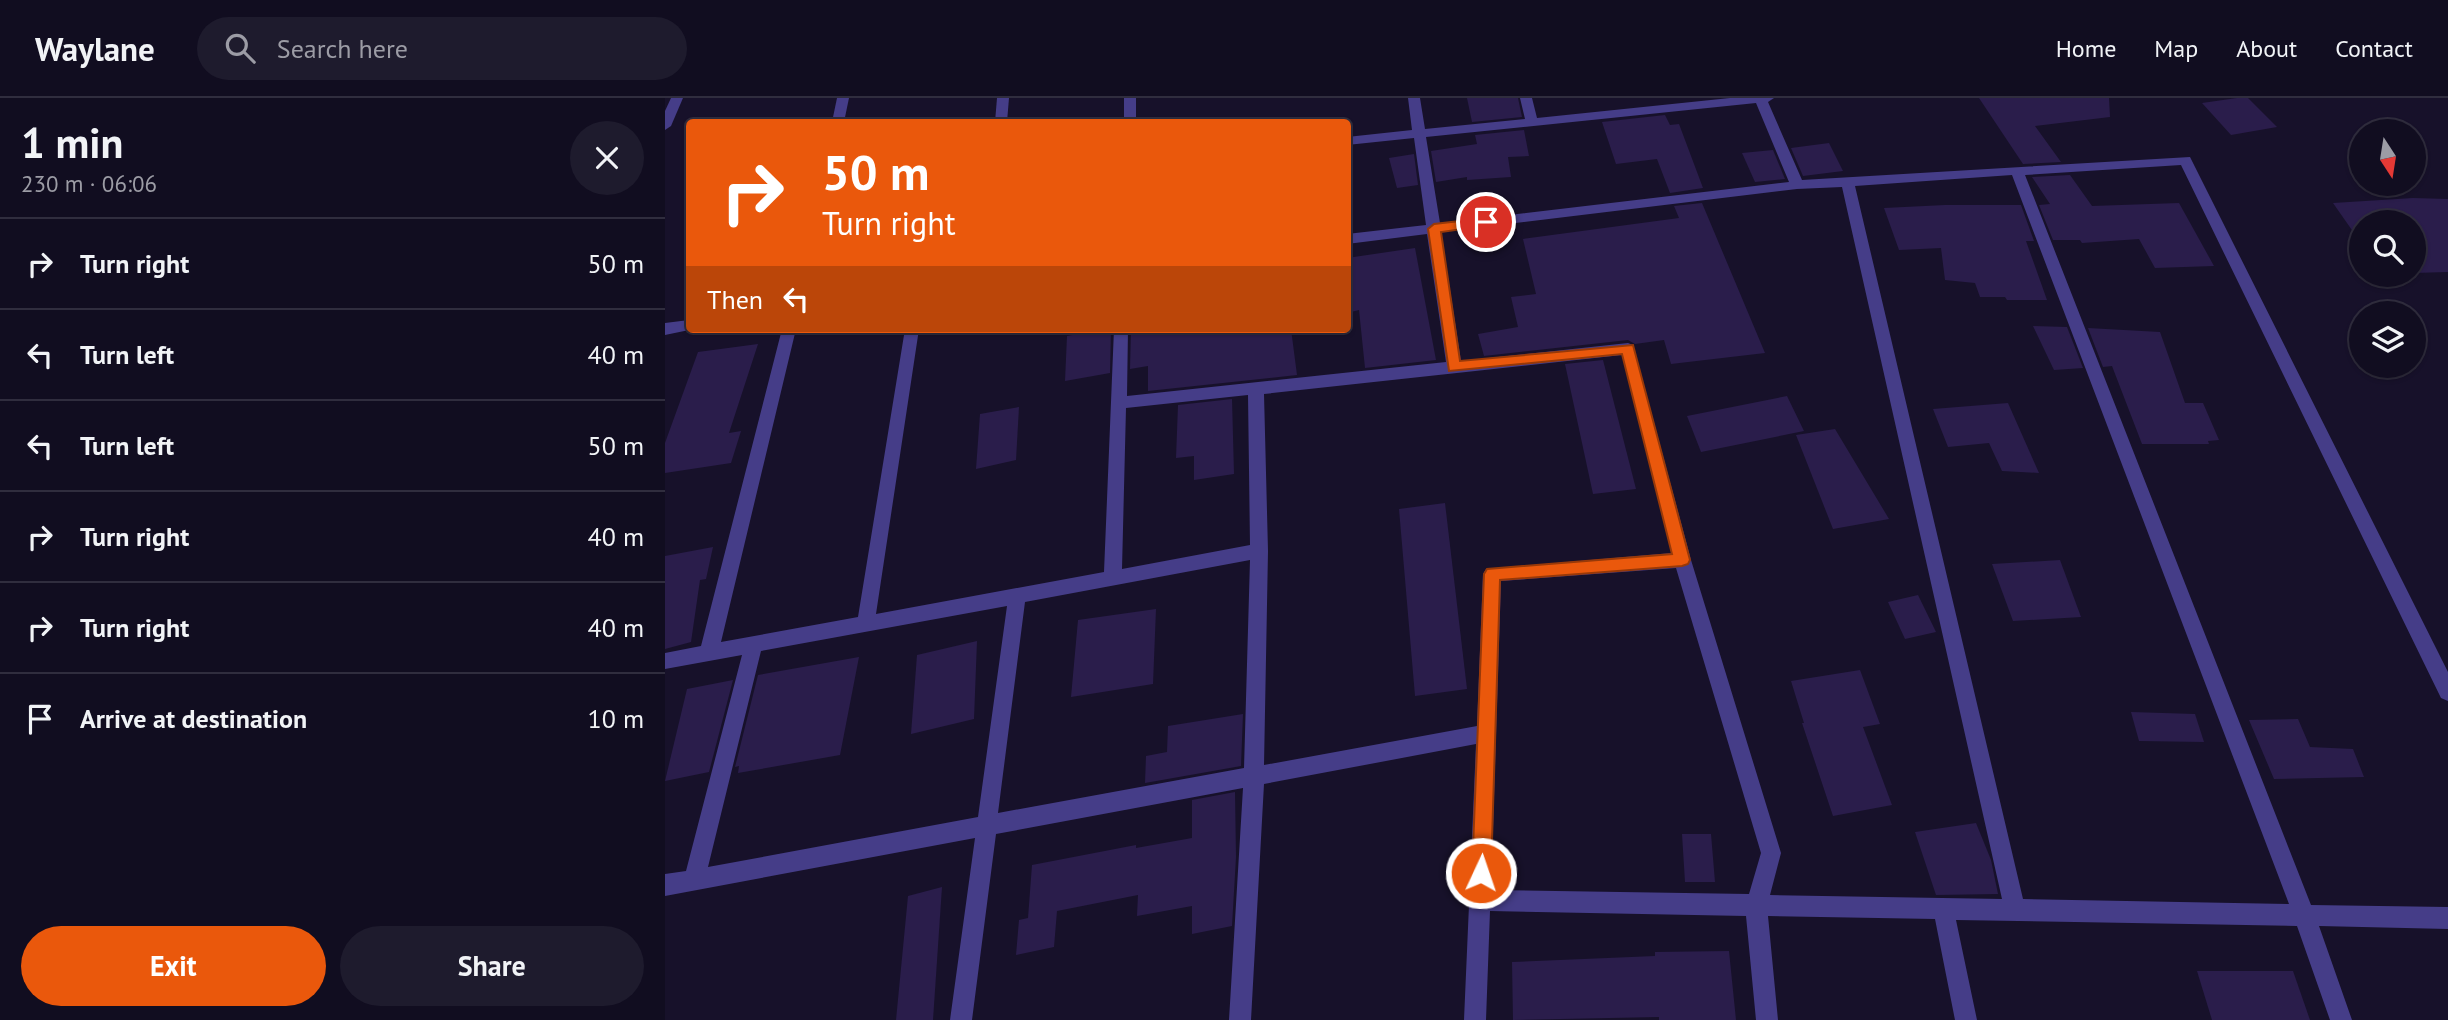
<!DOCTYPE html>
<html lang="en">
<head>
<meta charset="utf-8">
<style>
  body { margin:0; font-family:"PT Sans",sans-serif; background:#1e1b2d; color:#f1f3f6; height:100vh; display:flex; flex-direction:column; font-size:26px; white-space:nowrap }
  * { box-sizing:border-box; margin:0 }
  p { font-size:23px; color:#9c9ca5 }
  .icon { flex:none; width:38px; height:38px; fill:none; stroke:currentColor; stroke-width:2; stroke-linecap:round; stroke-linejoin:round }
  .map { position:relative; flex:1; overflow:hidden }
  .drawer { display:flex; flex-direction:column; background:#110d20; width:665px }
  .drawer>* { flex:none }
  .banner { position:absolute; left:21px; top:21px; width:665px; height:214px; border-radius:7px; box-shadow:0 2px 5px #0004,0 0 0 2px #302d3e; background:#ea580c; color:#fff; overflow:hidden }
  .needle { width:46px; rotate:168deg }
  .buttons { position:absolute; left:1684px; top:21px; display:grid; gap:14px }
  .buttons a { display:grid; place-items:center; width:77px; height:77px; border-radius:50%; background:#110d20; box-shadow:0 2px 5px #0004,0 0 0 2px #302d3e; font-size:35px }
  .pin { position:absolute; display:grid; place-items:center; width:60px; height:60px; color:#fff; margin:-30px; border:4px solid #fff; border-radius:50%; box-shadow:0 2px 7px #0007 }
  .me { position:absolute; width:77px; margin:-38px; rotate:3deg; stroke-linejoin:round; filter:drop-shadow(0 0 5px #0008) }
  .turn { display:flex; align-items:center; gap:24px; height:147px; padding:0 21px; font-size:32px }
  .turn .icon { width:91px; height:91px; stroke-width:2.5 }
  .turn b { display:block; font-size:49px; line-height:60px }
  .then { display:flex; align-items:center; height:66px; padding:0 21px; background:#0003; gap:14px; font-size:26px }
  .round { display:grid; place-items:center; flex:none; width:74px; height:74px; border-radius:37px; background:#1e1b2d }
  .overview { display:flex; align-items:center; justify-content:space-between; height:119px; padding:0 21px }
  h1 { font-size:42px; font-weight:800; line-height:52px }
  .button { display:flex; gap:14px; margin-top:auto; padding:14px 21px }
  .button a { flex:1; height:80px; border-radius:42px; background:#ea580c; color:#fff; font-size:28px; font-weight:800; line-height:80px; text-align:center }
  .button a+a { background:#1e1b2d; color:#f1f3f6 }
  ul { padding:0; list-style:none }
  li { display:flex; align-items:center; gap:21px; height:91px; padding:0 21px; border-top:2px solid #302d3e }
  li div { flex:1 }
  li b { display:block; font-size:26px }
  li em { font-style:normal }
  header { display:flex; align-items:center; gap:42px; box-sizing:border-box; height:98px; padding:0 35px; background:#110d20; border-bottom:2px solid #302d3e }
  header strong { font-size:33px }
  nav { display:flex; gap:38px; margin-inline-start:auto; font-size:24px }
  .search { width:490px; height:63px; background:#1e1b2d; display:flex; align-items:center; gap:18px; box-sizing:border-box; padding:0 24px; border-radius:38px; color:#9c9ca5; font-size:26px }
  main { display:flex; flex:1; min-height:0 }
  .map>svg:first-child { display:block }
  .building { fill:#2a1d4b }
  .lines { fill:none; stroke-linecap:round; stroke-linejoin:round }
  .minor { fill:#453d88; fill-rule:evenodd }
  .route { fill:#ea580c; stroke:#983908; stroke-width:2 }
</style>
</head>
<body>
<header>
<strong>Waylane</strong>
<div class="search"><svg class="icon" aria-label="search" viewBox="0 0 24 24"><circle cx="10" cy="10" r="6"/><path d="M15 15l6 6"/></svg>Search here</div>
<nav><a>Home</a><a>Map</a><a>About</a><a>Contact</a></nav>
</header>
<main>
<section class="drawer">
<div class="overview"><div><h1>1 min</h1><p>230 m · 06:06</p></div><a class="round"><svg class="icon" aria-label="close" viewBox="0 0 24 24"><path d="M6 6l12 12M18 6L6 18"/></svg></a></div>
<ul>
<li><svg class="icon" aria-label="right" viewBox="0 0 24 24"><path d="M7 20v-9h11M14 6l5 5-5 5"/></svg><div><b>Turn right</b></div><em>50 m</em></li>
<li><svg class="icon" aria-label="left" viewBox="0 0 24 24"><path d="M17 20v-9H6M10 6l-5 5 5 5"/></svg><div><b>Turn left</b></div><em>40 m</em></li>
<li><svg class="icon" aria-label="left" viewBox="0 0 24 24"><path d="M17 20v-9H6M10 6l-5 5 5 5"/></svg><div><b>Turn left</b></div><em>50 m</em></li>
<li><svg class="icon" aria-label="right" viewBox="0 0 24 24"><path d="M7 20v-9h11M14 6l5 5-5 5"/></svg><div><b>Turn right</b></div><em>40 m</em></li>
<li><svg class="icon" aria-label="right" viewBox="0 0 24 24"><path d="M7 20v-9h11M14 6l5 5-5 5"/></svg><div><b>Turn right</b></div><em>40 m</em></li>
<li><svg class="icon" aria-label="arrive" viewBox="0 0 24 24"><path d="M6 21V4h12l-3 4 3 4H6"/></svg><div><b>Arrive at destination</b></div><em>10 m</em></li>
</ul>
<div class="button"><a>Exit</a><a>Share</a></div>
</section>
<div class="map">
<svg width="1783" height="922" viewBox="0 0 1783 922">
  <rect width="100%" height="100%" fill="#17112a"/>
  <g class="building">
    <path d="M802,0H853L857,19L807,24Z"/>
    <path d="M1314,0H1444L1445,19L1370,28L1396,64L1358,66Z"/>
    <path d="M1572,0H1583L1612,29L1566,37L1537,5Z"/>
    <path d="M1000,17L1005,27L1014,26L1038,90L1005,95L992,61L951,66L937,24Z"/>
    <path d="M859,32L864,58L843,59L846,79L802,82V79L771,84L766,53L812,46L810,37Z"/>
    <path d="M1164,45L1178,73L1138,78L1126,50Z"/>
    <path d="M1108,52L1120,81L1090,84L1077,55Z"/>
    <path d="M749,56L753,87L732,90L724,60Z"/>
    <path d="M1405,77L1427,108L1514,105L1549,168L1490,170L1474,141L1417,145L1415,142H1388L1374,107L1385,106L1367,79Z"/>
    <path d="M1748,100L1783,101V174L1748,175V124H1696V145L1668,105Z"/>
    <path d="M1037,105L1100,255L1006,266L999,242L970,246L963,242L819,258L813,236L853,229L846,199L871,196L858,141L1014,120L1009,108Z"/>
    <path d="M1280,107H1356L1369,143H1361L1382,202H1342L1340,199H1315L1310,185L1280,182L1276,150L1234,152L1219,110Z"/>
    <path d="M750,150L771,262L700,270L694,212L682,215V160Z"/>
    <path d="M1368,228L1402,229L1418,270L1389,272Z"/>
    <path d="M1423,230L1495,234L1520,305H1538L1554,342L1543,343L1544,346H1477L1447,268L1438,269Z"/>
    <path d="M440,231H446L445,275L400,283L402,238Z"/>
    <path d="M466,231H626L632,277L483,293V268L465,271Z"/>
    <path d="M93,246L64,335L76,333L66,365L0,375V345L33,254Z"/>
    <path d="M938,262L971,391L928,396L900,266Z"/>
    <path d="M1122,298L1139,333L1036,354L1022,318Z"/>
    <path d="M567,301L569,376L529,382V358L511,360L513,307Z"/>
    <path d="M1343,305L1374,375L1337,373L1324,345L1283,349L1268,311Z"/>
    <path d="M354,309L351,362L311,371L315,316Z"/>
    <path d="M1170,331L1224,421L1168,431L1131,337Z"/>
    <path d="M780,405L802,591L750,598L734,411Z"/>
    <path d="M48,449L41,481L35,482L26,544L0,551V458Z"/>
    <path d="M1395,462L1416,519L1348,523L1327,466Z"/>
    <path d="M1253,497L1271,534L1240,541L1223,504Z"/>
    <path d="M491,511L488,586L406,599L413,522Z"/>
    <path d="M312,543L309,621L246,636L252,557Z"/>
    <path d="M194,559L175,657L73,675L74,668L70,669L93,577Z"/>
    <path d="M1195,572L1215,626L1198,629L1227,707L1168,718L1137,625H1139L1126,583Z"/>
    <path d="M68,582L44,674L0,683L22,591Z"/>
    <path d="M1466,614L1530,616L1539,644L1474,643Z"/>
    <path d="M578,616L576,668L480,685L481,658L502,654L503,628Z"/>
    <path d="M1633,621L1645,649L1688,651L1699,679L1609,681L1584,622Z"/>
    <path d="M570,694L571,759L567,828L527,836V808L472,818L473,797L392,813L389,849L351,857L354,822L363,820L367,767L471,747V750L527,740V702Z"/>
    <path d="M1311,725L1326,762L1333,796L1271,797L1250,734Z"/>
    <path d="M1017,736H1046L1050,784H1020Z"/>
    <path d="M277,789L268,922H231L243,798Z"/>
    <path d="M1064,853L1071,922H994V919L848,922L847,864L990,858V854Z"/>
    <path d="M1532,873H1628L1645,922H1547Z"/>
  </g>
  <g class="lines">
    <g class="minor">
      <path d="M6,0H18L6,28L0,32V13Z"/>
      <path d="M172,0H184L179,24H167Z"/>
      <path d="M332,0H344L342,24H330Z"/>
      <rect x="459" y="0" width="12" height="24"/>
      <path d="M743,0H755L760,31L860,21L855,0H867L872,20L1065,0H1109L1103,4L1137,82L1525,59L1783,574V603L1776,600L1516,67L1360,77L1646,807L1783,809V831L1654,828L1687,922H1665L1632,828L1291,822L1312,922H1290L1270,821L1103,818L1113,922H1091L1081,818L825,813L821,922H799L811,646L599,686L586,922H564L578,690L331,736L307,922H285L310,740L0,798V776L21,773L77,557L0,571V555L36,548L117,231H131L56,544L193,519L240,231H254L211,516L439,474L449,231H463L462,298L781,264L762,136L682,146V136L761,127L749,40L682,47V39L747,32ZM1091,5L1124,84L775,125L761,39ZM1347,77L1624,806L1358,801L1190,88ZM1177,89L1337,801L1105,797L1116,755L1026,462L968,247L963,245L796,263L776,134L1132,91ZM957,257L1007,455L821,471L818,476L812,628L599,667L603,453L599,296ZM583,297L585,447L457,471L461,310ZM585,462L579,670L333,715L360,504ZM1011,470L1096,755L1084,796L826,792L836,483ZM342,508L313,719L43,769L96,553Z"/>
      <path d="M24,222V231H29L0,237V225Z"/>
    </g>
  </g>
  <path class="route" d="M821,120L826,121V127L776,134L795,263L968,247L1025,462L1023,466L1017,468L835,482L826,775L823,781L816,784L809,781L807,775L819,476L822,471L1007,456L957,256L784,273L763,131L769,126Z"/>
</svg>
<div class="buttons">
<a><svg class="needle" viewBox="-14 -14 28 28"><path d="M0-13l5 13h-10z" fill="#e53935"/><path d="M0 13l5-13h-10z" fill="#9c9ca5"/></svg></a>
<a><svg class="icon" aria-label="search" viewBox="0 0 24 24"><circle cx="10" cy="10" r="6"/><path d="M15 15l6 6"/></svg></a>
<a><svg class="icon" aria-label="layers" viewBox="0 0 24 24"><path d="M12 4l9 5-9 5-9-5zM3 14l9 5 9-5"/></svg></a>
</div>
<div class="pin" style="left:821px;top:124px;background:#d93025"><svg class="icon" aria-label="arrive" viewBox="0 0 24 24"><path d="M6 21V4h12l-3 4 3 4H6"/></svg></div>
<svg class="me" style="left:816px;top:775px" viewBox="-20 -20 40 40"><circle r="17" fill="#ea580c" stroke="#fff" stroke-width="3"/><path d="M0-11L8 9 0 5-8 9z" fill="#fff"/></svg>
<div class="banner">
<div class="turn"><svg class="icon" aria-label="right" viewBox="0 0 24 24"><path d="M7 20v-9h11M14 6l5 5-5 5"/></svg><div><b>50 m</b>Turn right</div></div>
<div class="then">Then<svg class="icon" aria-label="left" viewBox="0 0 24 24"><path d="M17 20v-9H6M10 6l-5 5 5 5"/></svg></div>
</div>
</div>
</main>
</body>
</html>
